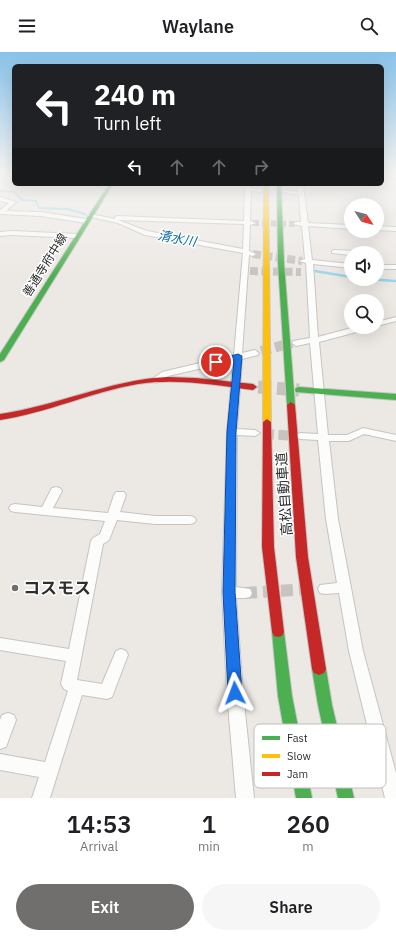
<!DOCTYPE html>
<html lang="en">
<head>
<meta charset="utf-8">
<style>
  body { margin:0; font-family:"IBM Plex Sans","Noto Sans JP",sans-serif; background:#f6f6f6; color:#202124; height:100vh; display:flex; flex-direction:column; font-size:15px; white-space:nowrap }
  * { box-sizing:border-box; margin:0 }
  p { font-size:13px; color:#757577 }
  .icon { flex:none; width:22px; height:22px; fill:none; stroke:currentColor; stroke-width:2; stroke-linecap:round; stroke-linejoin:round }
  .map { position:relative; height:746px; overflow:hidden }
  .details { display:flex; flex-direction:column; background:#fff; flex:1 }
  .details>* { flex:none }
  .top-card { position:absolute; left:12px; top:12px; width:372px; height:122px; border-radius:6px; box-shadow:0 4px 16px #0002; background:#202124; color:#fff; overflow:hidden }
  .needle { width:26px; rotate:126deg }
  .fabs { position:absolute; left:344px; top:146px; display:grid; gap:8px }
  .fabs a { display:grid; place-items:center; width:40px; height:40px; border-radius:50%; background:#fff; box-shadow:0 4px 16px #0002; font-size:20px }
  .pin { position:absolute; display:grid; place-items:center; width:34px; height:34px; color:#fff; margin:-17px; border:2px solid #fff; border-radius:50%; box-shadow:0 1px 4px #0007 }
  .me { position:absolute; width:44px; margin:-22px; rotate:357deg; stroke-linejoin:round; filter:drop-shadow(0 0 3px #0008) }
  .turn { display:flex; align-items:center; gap:14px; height:84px; padding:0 16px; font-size:18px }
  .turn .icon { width:52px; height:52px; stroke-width:2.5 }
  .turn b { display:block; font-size:28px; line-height:34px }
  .lanes { display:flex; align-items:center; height:38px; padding:0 16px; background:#0003; justify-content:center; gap:20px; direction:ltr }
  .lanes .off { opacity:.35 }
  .eta { display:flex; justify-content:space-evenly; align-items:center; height:68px; text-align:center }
  .eta b { font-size:24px; font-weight:600; line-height:28px }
  .cta { display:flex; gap:8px; margin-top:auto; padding:8px 16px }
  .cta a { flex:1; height:46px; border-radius:24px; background:#706f6e; color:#fff; font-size:16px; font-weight:600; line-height:46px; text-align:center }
  .cta a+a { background:#f6f6f6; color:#202124 }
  header { display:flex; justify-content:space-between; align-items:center; height:52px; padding:0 16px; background:#fff; font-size:18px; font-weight:600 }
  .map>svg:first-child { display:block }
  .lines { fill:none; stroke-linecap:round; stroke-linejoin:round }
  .stream-far1 { stroke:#99d6ec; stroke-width:2 }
  .stream { stroke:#99d6ec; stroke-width:2.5 }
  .street-tunnel-far3 { stroke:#c6c3c0; stroke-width:6; stroke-dasharray:6 3; stroke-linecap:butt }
  .street-tunnel-far2 { stroke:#c6c3c0; stroke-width:8; stroke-dasharray:8 3.5; stroke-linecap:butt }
  .street-tunnel-far1 { stroke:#c6c3c0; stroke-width:10; stroke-dasharray:10 4.5; stroke-linecap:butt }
  .street-tunnel { stroke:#c6c3c0; stroke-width:12; stroke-dasharray:12 6; stroke-linecap:butt }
  .secondary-tunnel { stroke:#c6c3c0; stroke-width:13; stroke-dasharray:13 6; stroke-linecap:butt }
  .street-casing { stroke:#c5c4c5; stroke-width:2 }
  .fast-casing { stroke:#c5c4c5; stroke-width:2 }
  .slow-casing { stroke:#c5c4c5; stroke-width:2 }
  .jam-casing { stroke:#c5c4c5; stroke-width:2 }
  .street { fill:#fcfcfb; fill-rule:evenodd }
  .fast { fill:#4caf50; fill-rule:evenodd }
  .slow { fill:#ffc107; fill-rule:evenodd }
  .jam { fill:#c62828; fill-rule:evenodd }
  .route { fill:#1a73e8; stroke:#114b97 }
  .poi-dot { fill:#706f6e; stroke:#fff; stroke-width:1.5 }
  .labels { text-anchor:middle; stroke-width:3; stroke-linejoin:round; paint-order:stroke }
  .far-street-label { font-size:12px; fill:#2e2e2e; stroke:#fff }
  .far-water-label { font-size:13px; font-style:italic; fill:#0d6fa3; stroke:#fff }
  .street-label { font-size:14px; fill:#2e2e2e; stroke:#fff }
  .near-poi-label { font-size:17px; font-weight:bold; fill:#2e2e2e; stroke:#fff; text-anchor:start }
  .key { fill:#fff; stroke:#c0c0c0; stroke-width:1 }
  .key-label { font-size:11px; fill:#2e2e2e }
</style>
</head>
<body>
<header><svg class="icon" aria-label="menu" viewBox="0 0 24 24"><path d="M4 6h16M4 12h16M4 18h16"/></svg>Waylane<svg class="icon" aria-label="search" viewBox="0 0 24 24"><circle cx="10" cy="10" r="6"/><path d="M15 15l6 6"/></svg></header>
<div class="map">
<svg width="396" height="746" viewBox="0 0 396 746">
  <rect width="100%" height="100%" fill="#ece8e4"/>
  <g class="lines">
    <path class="stream-far1" d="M0,139L14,140L22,148L36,149L39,156L68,157L85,162"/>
    <g class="stream">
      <path d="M315,219L351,225"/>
      <path d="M367,227L396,229"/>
    </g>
    <path class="street-tunnel-far3" d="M253,171L296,172"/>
    <g class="street-tunnel-far2">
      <path d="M253,202L302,209"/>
      <path d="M250,219L301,220"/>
    </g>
    <g class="street-tunnel-far1">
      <path d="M261,299L292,291"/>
      <path d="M264,382L298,384"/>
    </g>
    <path class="street-tunnel" d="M245,541L309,537"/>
    <path class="secondary-tunnel" d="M258,335L299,338"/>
    <g class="street-casing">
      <g id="street">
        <path d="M382,121L396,122V126L382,125Z"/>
        <path d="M92,132H102L112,135L109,137Z"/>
        <path d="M245,132H251V136L264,138L261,140L251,139L250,169L256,171L250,173L249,199L256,202L253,204L249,203L242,301L255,298L259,301L258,303L242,307L237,377L255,378L260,381L255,384L237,383L236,535L250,537L252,541L250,545L245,546H236L243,641L254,746H236L227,641L222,540L227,380L233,309L168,324L156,331L151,328L162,320L234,303L243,201L145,183L118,171L87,164L90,162L115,167V165L117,164L244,169ZM118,168L244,172L243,197L147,179Z"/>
        <path d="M297,132H303L308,171L351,173V177L308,174L312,208L351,212V216L313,212L318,285L355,275H369L368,277L319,290L328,383H347L363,376L396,383V389L364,382L349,389H329L338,467L363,599L396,721V746H385L349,599L339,541L325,542L320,541L318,537L320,533L337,531L326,467L318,388L300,387L295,384L300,381L318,382L310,291L296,294L292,291L293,289L310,286L306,211L299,209L305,207L302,174L293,172L296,170H301L299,143L282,140L285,138L298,140Z"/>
        <path d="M0,145L16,150L6,159L41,160L86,167L89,169L86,171L41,164L0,162V158L9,151L0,149Z"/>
        <path d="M377,174L396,175V179L377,178Z"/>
        <path d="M12,179L77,182L80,184L77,186L12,183L0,184V180Z"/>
        <path d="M334,198L357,199L360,201H351V203L332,201V199Z"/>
        <rect x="377" y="213" width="19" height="4"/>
        <path d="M396,265V269L377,274V270Z"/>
        <path d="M56,435L60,436L62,439L53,456L108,461L114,443L116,440H124L126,443L120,460L155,464H190L194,465L196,468L194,471L190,472H155L117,468L109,488L103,492L77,628L102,632L116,599L121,597L126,599L128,603L112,645L107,647L82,643L50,746H32L39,725L0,718V702L45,710L68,639L64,637L61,632L66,609L0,598V586L69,597L91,489L93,486L100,482L105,469L15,460L11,459L9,456L11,453L15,452L42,455L52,436Z"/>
        <path d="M8,661L14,663L16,668L6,695L0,697V668L2,663Z"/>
      </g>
    </g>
    <g class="fast-casing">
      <g id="fast">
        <path d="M109,132H113L4,308L0,310V302Z"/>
        <path d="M277,132H281L284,211L295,353L291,356L287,353L278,211Z"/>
        <path d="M299,335L396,342V348L296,340L295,338L296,336Z"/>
        <path d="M278,575L282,576L284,580L292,644L312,746H296L278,644L272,580L274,576Z"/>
        <path d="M319,611L324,613L326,617L332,653L354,746H338L318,653L312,617L314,613Z"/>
      </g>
    </g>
    <g class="slow-casing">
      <path id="slow" d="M264,132H268L271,370L267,373L263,370Z"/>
    </g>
    <g class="jam-casing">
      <g id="jam">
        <path d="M167,325L196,326L253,332L257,335L253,338C215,333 176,326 138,332C91,340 47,361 0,368V362C57,354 109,328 167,325Z"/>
        <path d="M291,350L295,353L308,505L326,617L324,621L319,623L314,621L312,617L296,505L287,353Z"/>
        <path d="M267,367L271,370L274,495L284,580L282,584L278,585L274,584L272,580L262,495L263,370Z"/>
      </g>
    </g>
    <use href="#street" class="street"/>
    <use href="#fast" class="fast"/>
    <use href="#slow" class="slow"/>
    <use href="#jam" class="jam"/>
  </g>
  <linearGradient id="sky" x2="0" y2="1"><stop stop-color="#88c2ea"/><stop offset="0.54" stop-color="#f6f5f3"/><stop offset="1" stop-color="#f6f5f3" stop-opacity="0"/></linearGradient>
  <rect width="396" height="225" fill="url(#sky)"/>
  <path class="route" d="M238,302L242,304L236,380L235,540L242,641L240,645L235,647L230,645L228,641L223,540L227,380L234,308L216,313L212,310L213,309Z"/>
  <circle class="poi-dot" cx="15" cy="536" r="4"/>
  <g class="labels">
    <g class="far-street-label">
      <text transform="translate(45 213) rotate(-58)" y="4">善通寺府中線</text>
    </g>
    <g class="far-water-label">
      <text transform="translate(177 186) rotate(10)" y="5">清水川</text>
    </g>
    <g class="street-label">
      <text transform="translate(284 442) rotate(-94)" y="5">高松自動車道</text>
    </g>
    <g class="near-poi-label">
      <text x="23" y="542">コスモス</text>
    </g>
  </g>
  <rect x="254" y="672" width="132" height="64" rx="6" class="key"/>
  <rect x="262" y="684" width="18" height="4" fill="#4caf50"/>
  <rect x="262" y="702" width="18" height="4" fill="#ffc107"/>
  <rect x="262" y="720" width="18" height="4" fill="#c62828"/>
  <g class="key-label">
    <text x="287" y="690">Fast</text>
    <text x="287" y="708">Slow</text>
    <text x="287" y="726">Jam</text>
  </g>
</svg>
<div class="fabs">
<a><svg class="needle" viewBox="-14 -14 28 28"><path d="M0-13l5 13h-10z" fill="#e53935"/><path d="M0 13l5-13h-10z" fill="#757577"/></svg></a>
<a><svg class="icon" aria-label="sound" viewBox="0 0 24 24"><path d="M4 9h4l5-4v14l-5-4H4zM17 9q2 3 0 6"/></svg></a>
<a><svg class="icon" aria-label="search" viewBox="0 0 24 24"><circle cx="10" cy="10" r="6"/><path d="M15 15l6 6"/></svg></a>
</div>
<div class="pin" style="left:216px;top:310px;background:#d93025"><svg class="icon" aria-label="arrive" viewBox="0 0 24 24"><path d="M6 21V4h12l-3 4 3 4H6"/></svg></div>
<svg class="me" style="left:235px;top:641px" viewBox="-20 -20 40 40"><path d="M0-17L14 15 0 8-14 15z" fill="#1a73e8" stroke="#fff" stroke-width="4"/></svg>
<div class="top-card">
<div class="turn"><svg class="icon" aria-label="left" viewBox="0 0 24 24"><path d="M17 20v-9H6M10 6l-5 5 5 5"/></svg><div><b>240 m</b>Turn left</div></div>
<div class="lanes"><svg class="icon" aria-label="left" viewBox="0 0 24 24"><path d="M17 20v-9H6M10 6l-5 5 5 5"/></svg><svg class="icon off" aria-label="ahead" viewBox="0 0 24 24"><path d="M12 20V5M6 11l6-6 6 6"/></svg><svg class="icon off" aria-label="ahead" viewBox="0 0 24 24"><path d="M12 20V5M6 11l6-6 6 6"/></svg><svg class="icon off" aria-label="right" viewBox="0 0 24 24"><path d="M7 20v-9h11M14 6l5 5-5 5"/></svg></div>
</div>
</div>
<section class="details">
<div class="eta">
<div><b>14:53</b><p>Arrival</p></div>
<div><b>1</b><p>min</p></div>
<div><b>260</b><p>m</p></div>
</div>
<div class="cta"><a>Exit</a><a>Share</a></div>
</section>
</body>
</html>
